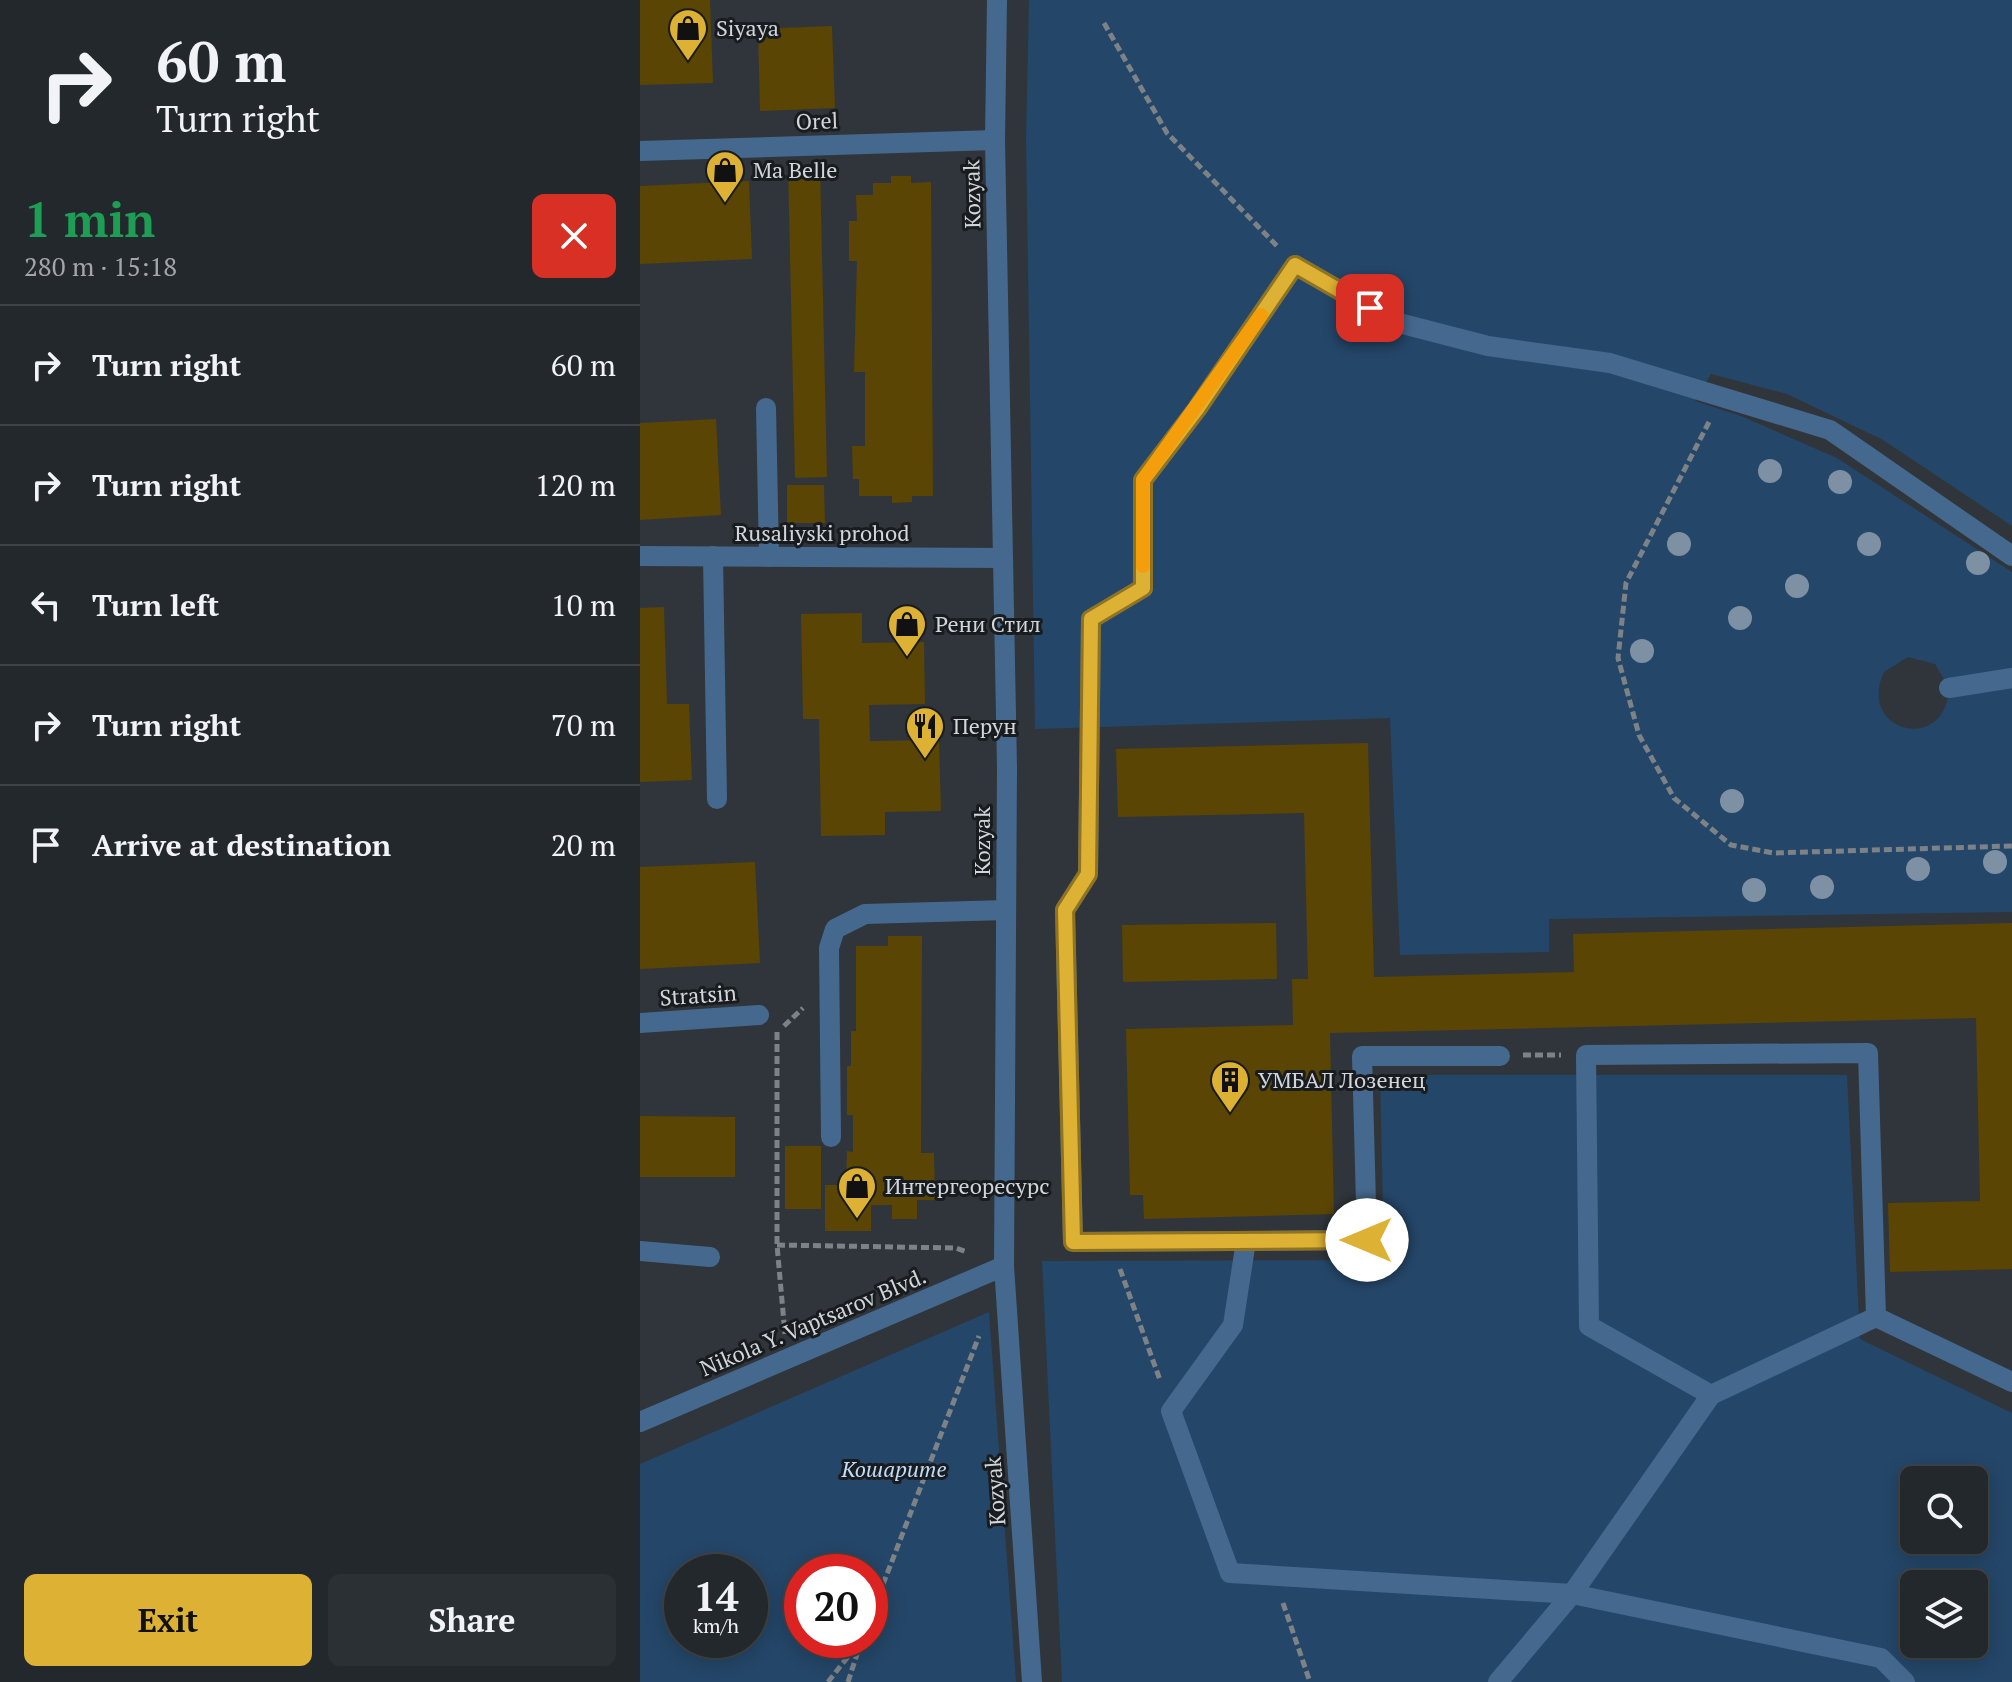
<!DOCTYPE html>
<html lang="en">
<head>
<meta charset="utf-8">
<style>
  body { margin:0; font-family:"PT Serif",serif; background:#2b3034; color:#f1f3f6; height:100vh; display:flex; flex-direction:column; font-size:30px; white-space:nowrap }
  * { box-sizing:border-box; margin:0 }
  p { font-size:26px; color:#a3a6a9 }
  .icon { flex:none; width:44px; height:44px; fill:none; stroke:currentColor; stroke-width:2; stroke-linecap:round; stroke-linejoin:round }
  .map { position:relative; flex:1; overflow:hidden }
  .drawer { display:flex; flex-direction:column; background:#23282c; width:640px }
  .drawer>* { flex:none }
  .top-card { background:#23282c; color:#f1f3f6; overflow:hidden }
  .tools { position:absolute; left:1260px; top:1466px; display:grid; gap:16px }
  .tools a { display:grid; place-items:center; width:88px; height:88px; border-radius:12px; background:#23282c; box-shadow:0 4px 20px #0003,0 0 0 2px #404448; font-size:40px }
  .speed { position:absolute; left:24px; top:1554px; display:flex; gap:16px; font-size:40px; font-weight:700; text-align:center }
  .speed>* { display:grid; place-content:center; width:104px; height:104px; border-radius:50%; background:#23282c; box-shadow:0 4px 20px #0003,0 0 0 2px #404448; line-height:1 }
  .speed small { font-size:20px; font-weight:400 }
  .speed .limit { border:12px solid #d22; background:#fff; color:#111 }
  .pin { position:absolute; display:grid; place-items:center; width:68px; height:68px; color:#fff; margin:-34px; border-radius:16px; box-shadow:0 4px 12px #0006 }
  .me { position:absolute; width:88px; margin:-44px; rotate:270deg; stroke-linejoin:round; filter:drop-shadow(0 0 6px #0008) }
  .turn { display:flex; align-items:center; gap:28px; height:168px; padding:0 24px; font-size:36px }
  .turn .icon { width:104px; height:104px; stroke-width:2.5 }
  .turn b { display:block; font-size:56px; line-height:68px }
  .round { display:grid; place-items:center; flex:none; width:84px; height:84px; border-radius:12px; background:#2b3034 }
  .head { display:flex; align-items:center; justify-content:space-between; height:136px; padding:0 24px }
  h1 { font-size:48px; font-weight:700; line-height:60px; color:#1e9e55 }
  .cta { display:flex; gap:16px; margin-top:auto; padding:16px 24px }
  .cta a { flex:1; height:92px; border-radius:12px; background:#ddb133; color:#111; font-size:32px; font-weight:700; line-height:92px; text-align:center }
  .cta a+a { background:#2b3034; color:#f1f3f6 }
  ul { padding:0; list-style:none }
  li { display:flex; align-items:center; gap:24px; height:120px; padding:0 24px; border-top:2px solid #404448 }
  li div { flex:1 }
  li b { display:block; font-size:30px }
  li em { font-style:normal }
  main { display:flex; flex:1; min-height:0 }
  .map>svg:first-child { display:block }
  .green { fill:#244668; fill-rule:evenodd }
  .building { fill:#5a4504 }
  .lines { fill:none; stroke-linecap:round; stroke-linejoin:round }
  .path { stroke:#7d8287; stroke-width:5; stroke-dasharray:8 4; stroke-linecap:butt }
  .service { stroke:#45698e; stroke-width:20 }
  .minor { stroke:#45698e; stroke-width:20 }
  .tree { fill:#7e91a4 }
  .route-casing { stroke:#907321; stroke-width:20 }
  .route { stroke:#ddb133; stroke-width:14 }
  .slow { stroke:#f59e0b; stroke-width:14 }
  .labels { text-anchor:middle; stroke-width:6; stroke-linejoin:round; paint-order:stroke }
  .poi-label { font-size:22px; fill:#d2d5d9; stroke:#191c1f; text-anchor:start }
  .street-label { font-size:22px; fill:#d2d5d9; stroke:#191c1f }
  .park-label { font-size:22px; font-style:italic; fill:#bfdcfa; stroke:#191c1f }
</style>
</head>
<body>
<main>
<section class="drawer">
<div class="top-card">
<div class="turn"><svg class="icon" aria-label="right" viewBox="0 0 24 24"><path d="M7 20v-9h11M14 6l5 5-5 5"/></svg><div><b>60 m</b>Turn right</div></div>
</div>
<div class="head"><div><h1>1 min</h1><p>280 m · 15:18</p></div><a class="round" style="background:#d93025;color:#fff"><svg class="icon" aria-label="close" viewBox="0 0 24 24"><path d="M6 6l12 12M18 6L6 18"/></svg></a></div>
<ul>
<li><svg class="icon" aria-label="right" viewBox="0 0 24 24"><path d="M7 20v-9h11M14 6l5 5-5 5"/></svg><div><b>Turn right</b></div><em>60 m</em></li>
<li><svg class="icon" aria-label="right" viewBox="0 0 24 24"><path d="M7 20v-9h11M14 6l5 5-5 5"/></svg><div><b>Turn right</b></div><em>120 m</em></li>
<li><svg class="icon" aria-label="left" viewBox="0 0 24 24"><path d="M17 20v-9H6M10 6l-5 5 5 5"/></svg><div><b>Turn left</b></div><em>10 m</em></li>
<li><svg class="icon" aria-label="right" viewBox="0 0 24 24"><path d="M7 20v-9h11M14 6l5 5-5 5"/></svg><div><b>Turn right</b></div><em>70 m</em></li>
<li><svg class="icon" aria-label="arrive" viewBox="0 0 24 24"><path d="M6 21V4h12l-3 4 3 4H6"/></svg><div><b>Arrive at destination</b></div><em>20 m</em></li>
</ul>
<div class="cta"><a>Exit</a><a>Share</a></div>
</section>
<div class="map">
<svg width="1372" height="1682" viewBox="0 0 1372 1682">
  <rect width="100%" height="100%" fill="#2f353b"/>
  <g class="green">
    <path d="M389,0H1372V526L1243,440L1147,394L1071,374L1055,401L1101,416L1197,458L1372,572V912L909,919V952L760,955L750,718L395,729L386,139ZM1268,657L1295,664L1309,688C1306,755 1216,732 1244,672Z"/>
    <path d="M740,1075H1207L1220,1339L1372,1413V1682H422L402,1261L744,1260ZM1274,1480H1334V1540H1274ZM1274,1584H1334V1644H1274Z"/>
    <path d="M349,1312L376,1682H0V1464ZM42,1572H110V1640H42ZM230,1572V1640H162V1572Z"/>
  </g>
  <g class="building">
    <path d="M0,0H70L73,83L0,85Z"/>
    <path d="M192,26L195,108L120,111L118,29Z"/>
    <path d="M180,165L187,477L155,478L148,166Z"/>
    <path d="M251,176H271V183L291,182L293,496H272V502L252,503V496H219V479H213L212,446H225V372H214L217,261H209V221H217L216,195H233V183H251Z"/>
    <path d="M109,181L112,259L0,264V186Z"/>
    <path d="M76,419L81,515L0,520V423Z"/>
    <path d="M147,485H184L185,523H147Z"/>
    <path d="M24,607L27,704H49L52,780L0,782V608Z"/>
    <path d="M222,613V643L284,642L285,704L229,705L230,741L299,740L301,811L245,812V835L181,836L179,719H163L161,614Z"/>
    <path d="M728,743L734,977L934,972L933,934L1372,923V1269L1250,1272L1248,1203L1340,1201L1336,1018L690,1033L694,1214L504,1219L503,1195H490L486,1029L653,1025L652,979H668L664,813L478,817L476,749Z"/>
    <path d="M115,862L120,963L0,969V867Z"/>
    <path d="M636,923L637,979L483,982L482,925Z"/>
    <path d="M248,936H282L281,1153H294L295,1200H277V1219H252V1205H231V1231H185V1185H206L207,1151L213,1152V1115H207V1066H211V1031H216V946H248Z"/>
    <path d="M0,1116L95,1117V1177H0Z"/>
    <rect x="145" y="1146" width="36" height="63"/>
  </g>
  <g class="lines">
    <g class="path">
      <path d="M464,23L527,133L639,248"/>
      <path d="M1069,422L986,583L978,658L999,735L1034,798L1091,845L1133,853L1372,846"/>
      <path d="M144,1026L163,1008"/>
      <path d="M137,1032V1245L145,1334"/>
      <path d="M883,1055H921"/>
      <path d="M137,1245L316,1248L327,1252"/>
      <path d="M480,1269L520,1380"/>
      <path d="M643,1603L670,1682"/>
      <path d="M230,1618L339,1336"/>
      <path d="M188,1682L221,1640"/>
      <path d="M208,1682L220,1645"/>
    </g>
    <g class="service">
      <path d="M126,408L129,557"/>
      <path d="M73,556L77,799"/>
      <path d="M1309,688L1372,678"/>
      <path d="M860,1056H722L727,1240L433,1242L425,910L448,874L451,619L503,588V480L557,409L655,265L755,322L848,346L970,363L1190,430L1372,556"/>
      <path d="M191,1137L189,948L195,929L225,914L366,910"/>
      <path d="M606,1241L593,1325L531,1411L590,1573L932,1594L1241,1658L1265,1682"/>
      <path d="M0,1251L70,1257"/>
      <path d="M1236,1317L1071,1395L949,1326L946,1055L1228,1053L1236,1317L1372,1382"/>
      <path d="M858,1682L932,1594L1071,1395"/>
    </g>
    <g class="minor">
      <path d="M357,0L355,140L367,768L364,1266L392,1682"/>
      <path d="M0,151L355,140"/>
      <path d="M0,556L363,558"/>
      <path d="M0,1023L119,1015"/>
      <path d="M0,1422L364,1266"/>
    </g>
  </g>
  <g class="tree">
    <circle cx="1130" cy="471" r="12"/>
    <circle cx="1200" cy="482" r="12"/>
    <circle cx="1039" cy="544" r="12"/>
    <circle cx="1229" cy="544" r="12"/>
    <circle cx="1338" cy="563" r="12"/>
    <circle cx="1157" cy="586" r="12"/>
    <circle cx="1100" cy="618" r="12"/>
    <circle cx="1002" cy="651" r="12"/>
    <circle cx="1092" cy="801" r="12"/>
    <circle cx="1355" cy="862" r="12"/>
    <circle cx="1278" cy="869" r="12"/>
    <circle cx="1182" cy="887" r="12"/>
    <circle cx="1114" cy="890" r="12"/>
  </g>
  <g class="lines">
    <g class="route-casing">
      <path id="route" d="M727,1240L433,1242L425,910L448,874L451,619L503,588V480L557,409L655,265L730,308"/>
    </g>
    <use href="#route" class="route"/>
    <path class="slow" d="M503,566V480L621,315"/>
  </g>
  <defs>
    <g id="shop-pin" transform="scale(2)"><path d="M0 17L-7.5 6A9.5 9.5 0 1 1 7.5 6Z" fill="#ddb133" stroke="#191c1f"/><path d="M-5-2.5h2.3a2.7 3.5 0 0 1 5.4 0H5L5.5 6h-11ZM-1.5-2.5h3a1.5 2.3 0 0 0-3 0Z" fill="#111"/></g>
    <g id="restaurant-pin" transform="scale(2)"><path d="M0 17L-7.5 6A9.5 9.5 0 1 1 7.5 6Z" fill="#ddb133" stroke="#191c1f"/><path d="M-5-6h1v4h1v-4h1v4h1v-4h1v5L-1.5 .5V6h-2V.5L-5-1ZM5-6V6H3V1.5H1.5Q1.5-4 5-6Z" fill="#111"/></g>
    <g id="building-pin" transform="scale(2)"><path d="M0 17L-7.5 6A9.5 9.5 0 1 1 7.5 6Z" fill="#ddb133" stroke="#191c1f"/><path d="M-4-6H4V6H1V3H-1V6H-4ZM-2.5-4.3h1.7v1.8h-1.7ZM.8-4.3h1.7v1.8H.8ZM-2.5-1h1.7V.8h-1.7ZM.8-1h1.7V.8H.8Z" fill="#111"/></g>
  </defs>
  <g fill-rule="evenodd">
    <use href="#shop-pin" x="48" y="28"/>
    <use href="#shop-pin" x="85" y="170"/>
    <use href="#shop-pin" x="267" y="624"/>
    <use href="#restaurant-pin" x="285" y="726"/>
    <use href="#building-pin" x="590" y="1080"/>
    <use href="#shop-pin" x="217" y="1186"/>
  </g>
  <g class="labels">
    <g class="poi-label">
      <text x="76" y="36">Siyaya</text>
      <text x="113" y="178">Ma Belle</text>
      <text x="295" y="632">Рени Стил</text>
      <text x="313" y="734">Перун</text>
      <text x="618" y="1088">УМБАЛ Лозенец</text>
      <text x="245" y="1194">Интергеоресурс</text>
    </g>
    <g class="street-label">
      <text transform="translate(177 121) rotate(-2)" y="8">Orel</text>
      <text transform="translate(332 194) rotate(-91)" y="8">Kozyak</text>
      <text x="182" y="541">Rusaliyski prohod</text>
      <text transform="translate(342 841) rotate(-90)" y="8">Kozyak</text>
      <text transform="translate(58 995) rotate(-4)" y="8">Stratsin</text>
      <text transform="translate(173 1322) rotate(-23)" y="8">Nikola Y. Vaptsarov Blvd.</text>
      <text transform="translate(355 1491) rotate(-94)" y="8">Kozyak</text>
    </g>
    <g class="park-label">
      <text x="254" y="1477">Кошарите</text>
    </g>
  </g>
</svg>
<div class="tools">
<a><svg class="icon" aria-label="search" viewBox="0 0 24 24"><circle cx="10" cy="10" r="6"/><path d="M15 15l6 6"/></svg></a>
<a><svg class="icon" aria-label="layers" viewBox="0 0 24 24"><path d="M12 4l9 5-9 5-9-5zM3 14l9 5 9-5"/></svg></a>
</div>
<div class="speed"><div>14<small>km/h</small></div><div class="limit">20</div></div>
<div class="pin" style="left:730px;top:308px;background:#d93025"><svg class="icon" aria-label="arrive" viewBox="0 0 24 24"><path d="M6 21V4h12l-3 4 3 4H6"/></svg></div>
<svg class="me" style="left:727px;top:1240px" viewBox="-20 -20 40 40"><circle r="19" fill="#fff"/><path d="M0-13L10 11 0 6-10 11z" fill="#ddb133"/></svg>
</div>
</main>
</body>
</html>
